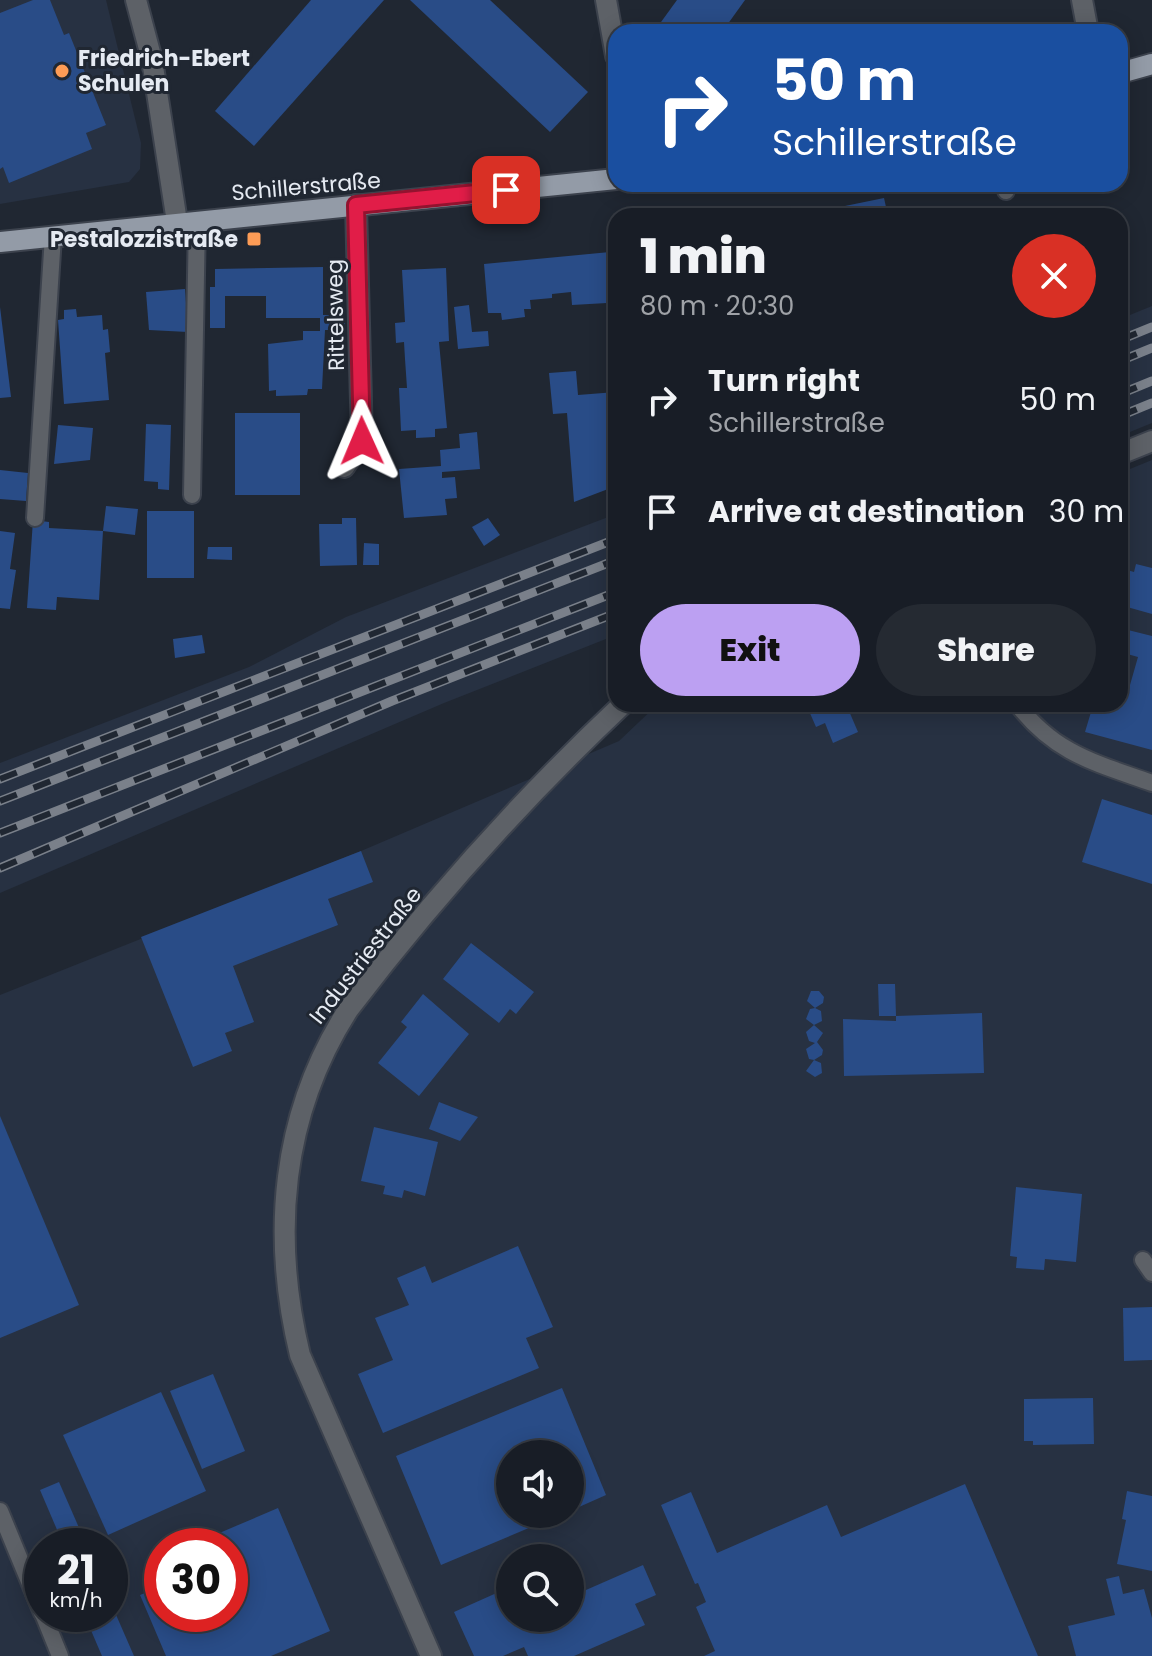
<!DOCTYPE html>
<html lang="en">
<head>
<meta charset="utf-8">
<style>
  body { margin:0; font-family:Poppins,sans-serif; background:#252a32; color:#f1f3f6; height:100vh; display:flex; flex-direction:column; font-size:30px; white-space:nowrap }
  * { box-sizing:border-box; margin:0 }
  p { font-size:26px; color:#9fa2a7 }
  .icon { flex:none; width:44px; height:44px; fill:none; stroke:currentColor; stroke-width:2; stroke-linecap:round; stroke-linejoin:round }
  .map { position:relative; flex:1; overflow:hidden }
  .panel { position:absolute; left:608px; top:208px; width:520px; height:504px; display:flex; flex-direction:column; background:#181d26; border-radius:24px; box-shadow:0 4px 20px #0003,0 0 0 2px #363b43 }
  .panel>* { flex:none }
  .top-card { position:absolute; left:608px; top:24px; width:520px; height:168px; border-radius:24px; box-shadow:0 4px 20px #0003,0 0 0 2px #363b43; background:#1a4fa0; color:#fff; overflow:hidden }
  .fabs { position:absolute; left:496px; top:1440px; display:grid; gap:16px }
  .fabs a { display:grid; place-items:center; width:88px; height:88px; border-radius:50%; background:#181d26; box-shadow:0 4px 20px #0003,0 0 0 2px #363b43; font-size:40px }
  .speed { position:absolute; left:24px; top:1528px; display:flex; gap:16px; font-size:40px; font-weight:700; text-align:center }
  .speed>* { display:grid; place-content:center; width:104px; height:104px; border-radius:50%; background:#181d26; box-shadow:0 4px 20px #0003,0 0 0 2px #363b43; line-height:1 }
  .speed small { font-size:20px; font-weight:400 }
  .speed .limit { border:12px solid #d22; background:#fff; color:#111 }
  .pin { position:absolute; display:grid; place-items:center; width:68px; height:68px; color:#fff; margin:-34px; border-radius:16px; box-shadow:0 4px 12px #0006 }
  .me { position:absolute; width:88px; margin:-44px; rotate:359deg; stroke-linejoin:round; filter:drop-shadow(0 0 6px #0008) }
  .turn { display:flex; align-items:center; gap:28px; height:168px; padding:0 32px; font-size:36px }
  .turn .icon { width:104px; height:104px; stroke-width:2.5 }
  .turn b { display:block; font-size:56px; line-height:68px }
  .round { display:grid; place-items:center; flex:none; width:84px; height:84px; border-radius:42px; background:#252a32 }
  .summary { display:flex; align-items:center; justify-content:space-between; height:136px; padding:0 32px }
  h1 { font-size:48px; font-weight:800; line-height:60px }
  .cta { display:flex; gap:16px; margin-top:auto; padding:16px 32px }
  .cta a { flex:1; height:92px; border-radius:48px; background:#bca0f2; color:#111; font-size:32px; font-weight:800; line-height:92px; text-align:center }
  .cta a+a { background:#252a32; color:#f1f3f6 }
  ul { padding:0; list-style:none }
  li { display:flex; align-items:center; gap:24px; height:112px; padding:0 32px }
  li div { flex:1 }
  li b { display:block; font-size:30px }
  li em { font-style:normal }
  .map>svg:first-child { display:block }
  .built { fill:#273142; fill-rule:evenodd }
  .building { fill:#294c87 }
  .lines { fill:none; stroke-linecap:round; stroke-linejoin:round }
  .lane-casing { stroke:#3c424d; stroke-width:20 }
  .street-casing { stroke:#3c424d; stroke-width:24 }
  .primary-casing { stroke:#3c424d; stroke-width:24 }
  .lane { stroke:#5d6167; stroke-width:16 }
  .street { stroke:#5d6167; stroke-width:20 }
  .primary { stroke:#939ba7; stroke-width:20 }
  .rail-casing { stroke:#7a808a; stroke-width:9 }
  .rail { stroke:#202732; stroke-width:6; stroke-dasharray:18; stroke-linecap:butt }
  .route-casing { stroke:#92132f; stroke-width:20 }
  .route { stroke:#e11d48; stroke-width:14 }
  .poi-dot { fill:#fd9c56; stroke:#202732; stroke-width:3 }
  .labels { text-anchor:middle; stroke-width:6; stroke-linejoin:round; paint-order:stroke }
  .poi-label { font-size:22px; font-weight:bold; fill:#e5eaf2; stroke:#202732; text-anchor:start }
  .street-label { font-size:22px; fill:#e5eaf2; stroke:#202732 }
</style>
</head>
<body>
<div class="map">
<svg width="1152" height="1656" viewBox="0 0 1152 1656">
  <rect width="100%" height="100%" fill="#202732"/>
  <g class="built">
    <path d="M0,0H106L141,143L140,169L129,182L0,204Z"/>
    <path d="M1152,306V423L1120,436V319Z"/>
    <path d="M1152,460V1656H0V995L361,851L619,741L658,704H1120V473ZM510,1454H570V1514H510ZM42,1546H110V1614H42ZM162,1546H230V1614H162ZM510,1558H570V1618H510Z"/>
    <path d="M616,514V635L444,703L0,893V763L249,667L346,617Z"/>
  </g>
  <g class="building">
    <path d="M33,0H50L64,35L69,33L106,125L86,133L92,149L9,183L3,167L0,169V13Z"/>
    <path d="M311,0H384L254,146L215,111Z"/>
    <path d="M410,0H490L588,92L550,132Z"/>
    <path d="M677,0H745L722,32H660L656,29Z"/>
    <path d="M884,198L888,216H801V215Z"/>
    <path d="M610,252L612,289H606L607,303L572,305L571,292L552,294V298L530,300L531,309H524L525,317L502,320L501,313H488L484,264Z"/>
    <path d="M323,267V315H345V330H325L322,389H308L307,395L276,396V390L269,391L268,344L303,340V331H320V318H266V296H225V328H210V287H215V269Z"/>
    <path d="M446,268L449,341L439,342L447,428L435,429V437L416,438V430L401,431L399,388H407L405,359L404,342L396,343L395,323L405,322L402,270Z"/>
    <path d="M185,289L188,332L149,330L146,292Z"/>
    <path d="M469,305L472,332L488,331L489,346L458,349L454,307Z"/>
    <path d="M0,307L11,397L0,398Z"/>
    <path d="M76,309L77,317L102,315L103,330L108,329L110,352L105,353L109,400L64,404L58,320L64,319V310Z"/>
    <path d="M576,371L578,395L616,392V486L574,502L567,413L553,414L549,373Z"/>
    <rect x="235" y="413" width="65" height="82"/>
    <path d="M146,424L171,425L169,490L158,489V482L144,481Z"/>
    <path d="M58,425L93,428L90,460L54,464Z"/>
    <path d="M477,432L480,469L442,472V478L455,477L457,498L445,499L447,515L404,518L399,469L441,466L440,450L460,448L459,434Z"/>
    <path d="M0,470L28,473L26,501L0,499Z"/>
    <path d="M106,506L138,509L135,535L103,531L99,600L57,597L56,610L27,608L33,520L49,522V528L103,531Z"/>
    <rect x="147" y="511" width="47" height="67"/>
    <path d="M342,518H356L357,565L320,566L319,524H342Z"/>
    <path d="M488,518L500,535L484,546L472,527Z"/>
    <path d="M0,531L15,533L10,569L16,570L10,609L0,608Z"/>
    <path d="M364,543L379,544V565H363Z"/>
    <path d="M208,547H232V560L207,559Z"/>
    <path d="M1136,564L1152,568V614L1120,605V568L1134,572Z"/>
    <path d="M1120,628L1152,636V750L1085,732L1091,712L1097,714L1100,704H1120V690L1128,692L1138,657L1120,652Z"/>
    <path d="M202,635L205,653L175,658L173,639Z"/>
    <path d="M806,704H866L849,711L858,732L833,743L825,723L816,727Z"/>
    <path d="M1102,799L1152,815V884L1082,862Z"/>
    <path d="M361,851L373,882L328,899L338,925L233,966L254,1022L225,1033L232,1051L193,1067L141,937Z"/>
    <path d="M471,943L534,992L516,1014L510,1009L499,1023L443,979Z"/>
    <path d="M878,984H895L896,1016H879Z"/>
    <path d="M811,991H819L824,997L823,1003L815,1008L821,1011L822,1021L814,1025L806,1019L810,1009L815,1008L807,1001Z"/>
    <path d="M423,994L469,1034L419,1096L378,1063L407,1027L401,1022Z"/>
    <path d="M982,1013L984,1073L844,1076L843,1019L896,1021V1016Z"/>
    <path d="M814,1025L823,1033L817,1042L823,1050L822,1055L814,1060L821,1063L822,1073L815,1077L806,1071L814,1060L809,1059L806,1049L815,1043L809,1041L806,1032Z"/>
    <path d="M439,1102L478,1117L460,1141L429,1129Z"/>
    <path d="M0,1116L79,1305L0,1338Z"/>
    <path d="M374,1127L438,1142L425,1196L404,1190L402,1198L383,1194L385,1186L361,1181Z"/>
    <path d="M1016,1187L1082,1194L1076,1262L1045,1259L1044,1270L1016,1268L1017,1257L1010,1256Z"/>
    <path d="M518,1246L553,1327L526,1338L539,1368L383,1433L358,1374L393,1360L375,1318L409,1305L397,1278L425,1266L432,1283Z"/>
    <path d="M1152,1307V1360L1124,1361L1123,1308Z"/>
    <path d="M213,1374L245,1451L202,1469L170,1391Z"/>
    <path d="M562,1388L606,1495L570,1511V1454H510V1514H562L441,1565L396,1456Z"/>
    <path d="M161,1392L206,1491L108,1535L63,1435Z"/>
    <path d="M1093,1398L1094,1444L1033,1445V1441H1024V1399Z"/>
    <path d="M59,1482L87,1546H64L40,1490Z"/>
    <path d="M965,1484L1038,1656H704L715,1651L696,1607L706,1602L698,1583L695,1584L661,1505L691,1492L717,1553L827,1505L841,1537Z"/>
    <path d="M1127,1491L1152,1496V1571L1117,1564L1126,1520L1122,1519Z"/>
    <path d="M278,1508L330,1631L271,1656H166L140,1595L162,1586V1614H230V1546H189Z"/>
    <path d="M643,1565L656,1595L635,1604L645,1625L574,1656H528L524,1647L503,1656H474L454,1612L510,1587V1618H570V1597Z"/>
    <path d="M1119,1576L1123,1594L1144,1589L1152,1618V1656H1076L1068,1626L1115,1615L1106,1579Z"/>
    <path d="M110,1601L134,1656H102L84,1614H110Z"/>
  </g>
  <g class="lines">
    <g class="lane-casing">
      <g id="lane">
        <path d="M1005,184L1006,191"/>
        <path d="M192,495L197,220"/>
        <path d="M35,518L53,236"/>
        <path d="M1017,704C1055,754 1096,763 1152,783"/>
        <path d="M1143,1260L1152,1273"/>
        <path d="M0,1511L42,1613"/>
        <path d="M43,1614L60,1656"/>
      </g>
    </g>
    <g class="street-casing">
      <g id="street">
        <path d="M136,0L152,60L177,222"/>
        <path d="M606,0L616,56"/>
        <path d="M1082,0L1088,32"/>
        <path d="M1120,454L1152,441"/>
        <path d="M344,467L362,441L356,205"/>
        <path d="M431,1656L300,1355C271,1235 281,1115 348,1010C431,901 523,798 623,704"/>
      </g>
    </g>
    <g class="primary-casing">
      <g id="primary">
        <path d="M1120,73L1152,64"/>
        <path d="M0,242L616,179"/>
      </g>
    </g>
    <use href="#lane" class="lane"/>
    <use href="#street" class="street"/>
    <use href="#primary" class="primary"/>
    <g class="rail-casing">
      <g id="rail">
        <path d="M1120,340L1152,327"/>
        <path d="M1120,361L1152,348"/>
        <path d="M1120,394L1152,381"/>
        <path d="M1120,416L1152,403"/>
        <path d="M0,779L616,539"/>
        <path d="M0,801L616,560"/>
        <path d="M0,833L616,592"/>
        <path d="M0,868L392,701L616,613"/>
      </g>
    </g>
    <use href="#rail" class="rail"/>
  </g>
  <g class="lines">
    <g class="route-casing">
      <path id="route" d="M362,441L356,205L506,190"/>
    </g>
    <use href="#route" class="route"/>
  </g>
  <g class="poi-dot">
    <circle cx="62" cy="71" r="8"/>
    <rect x="246" y="231" width="16" height="16" rx="4"/>
  </g>
  <g class="labels">
    <g class="poi-label">
      <text x="78" y="66">Friedrich-Ebert<tspan x="78" dy="25">Schulen</tspan></text>
      <text x="238" y="247" text-anchor="end">Pestalozzistraße</text>
    </g>
    <g class="street-label">
      <text transform="translate(306 186) rotate(-5)" y="8">Schillerstraße</text>
      <text transform="translate(335 315) rotate(-91)" y="8">Rittelsweg</text>
      <text transform="translate(365 955) rotate(-52)" y="8">Industriestraße</text>
    </g>
  </g>
</svg>
<div class="fabs">
<a><svg class="icon" aria-label="sound" viewBox="0 0 24 24"><path d="M4 9h4l5-4v14l-5-4H4zM17 9q2 3 0 6"/></svg></a>
<a><svg class="icon" aria-label="search" viewBox="0 0 24 24"><circle cx="10" cy="10" r="6"/><path d="M15 15l6 6"/></svg></a>
</div>
<div class="speed"><div>21<small>km/h</small></div><div class="limit">30</div></div>
<div class="pin" style="left:506px;top:190px;background:#d93025"><svg class="icon" aria-label="arrive" viewBox="0 0 24 24"><path d="M6 21V4h12l-3 4 3 4H6"/></svg></div>
<svg class="me" style="left:362px;top:441px" viewBox="-20 -20 40 40"><path d="M0-17L14 15 0 8-14 15z" fill="#e11d48" stroke="#fff" stroke-width="4"/></svg>
<div class="top-card">
<div class="turn"><svg class="icon" aria-label="right" viewBox="0 0 24 24"><path d="M7 20v-9h11M14 6l5 5-5 5"/></svg><div><b>50 m</b>Schillerstraße</div></div>
</div>
<section class="panel">
<div class="summary"><div><h1>1 min</h1><p>80 m · 20:30</p></div><a class="round" style="background:#d93025;color:#fff"><svg class="icon" aria-label="close" viewBox="0 0 24 24"><path d="M6 6l12 12M18 6L6 18"/></svg></a></div>
<ul>
<li><svg class="icon" aria-label="right" viewBox="0 0 24 24"><path d="M7 20v-9h11M14 6l5 5-5 5"/></svg><div><b>Turn right</b><p>Schillerstraße</p></div><em>50 m</em></li>
<li><svg class="icon" aria-label="arrive" viewBox="0 0 24 24"><path d="M6 21V4h12l-3 4 3 4H6"/></svg><div><b>Arrive at destination</b></div><em>30 m</em></li>
</ul>
<div class="cta"><a>Exit</a><a>Share</a></div>
</section>
</div>
</body>
</html>
